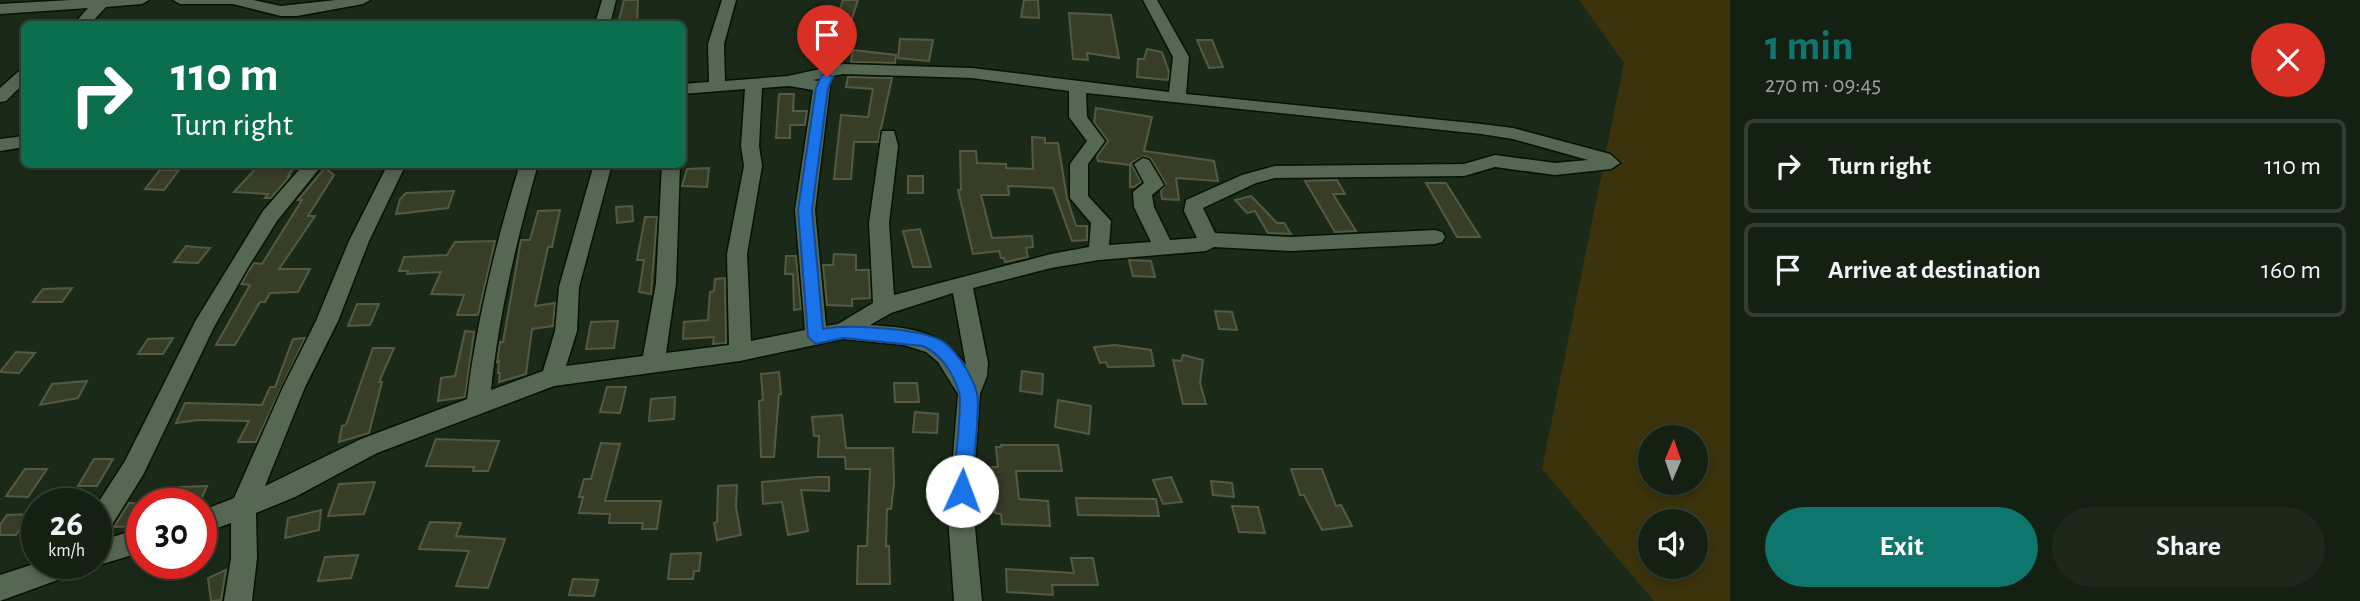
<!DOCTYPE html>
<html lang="en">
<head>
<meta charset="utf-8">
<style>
  body { margin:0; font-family:"Alegreya Sans",sans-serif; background:#1d281b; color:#f1f3f6; height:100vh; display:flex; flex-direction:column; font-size:26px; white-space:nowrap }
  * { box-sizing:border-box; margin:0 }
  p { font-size:23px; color:#9da39f }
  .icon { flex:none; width:38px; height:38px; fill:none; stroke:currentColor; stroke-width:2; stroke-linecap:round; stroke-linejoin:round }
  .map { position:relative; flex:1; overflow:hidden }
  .sheet { display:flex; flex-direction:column; background:#142012; width:630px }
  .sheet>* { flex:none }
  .guide { position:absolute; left:21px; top:21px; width:665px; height:147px; border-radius:10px; box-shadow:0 4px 10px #0003,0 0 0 2px #333e32; background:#0b6e4f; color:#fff; overflow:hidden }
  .needle { width:46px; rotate:2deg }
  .tools { position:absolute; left:1638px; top:425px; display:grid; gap:14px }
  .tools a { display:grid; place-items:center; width:70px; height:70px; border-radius:50%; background:#142012; box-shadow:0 4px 10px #0003,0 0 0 2px #333e32; font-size:35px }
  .speed { position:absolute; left:21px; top:488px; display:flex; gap:14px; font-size:35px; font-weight:700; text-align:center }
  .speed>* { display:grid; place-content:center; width:91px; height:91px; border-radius:50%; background:#142012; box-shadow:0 4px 10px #0003,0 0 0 2px #333e32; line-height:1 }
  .speed small { font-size:18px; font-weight:400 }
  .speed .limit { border:10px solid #d22; background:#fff; color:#111 }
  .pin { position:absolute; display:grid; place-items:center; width:60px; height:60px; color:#fff; margin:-72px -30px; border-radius:50% 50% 50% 0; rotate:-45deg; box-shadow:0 0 7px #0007 }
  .pin .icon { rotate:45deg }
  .me { position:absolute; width:77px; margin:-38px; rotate:2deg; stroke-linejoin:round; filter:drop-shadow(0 0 5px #0008) }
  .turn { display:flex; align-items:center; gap:24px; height:147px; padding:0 35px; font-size:32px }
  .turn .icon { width:91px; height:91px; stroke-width:2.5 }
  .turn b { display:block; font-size:49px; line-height:60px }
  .round { display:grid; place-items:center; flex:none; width:74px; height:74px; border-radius:37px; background:#1d281b }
  .head { display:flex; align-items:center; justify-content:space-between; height:119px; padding:0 35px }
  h1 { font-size:42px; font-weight:600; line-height:52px; color:#0f766e }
  .cta { display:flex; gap:14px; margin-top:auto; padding:14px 35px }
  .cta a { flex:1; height:80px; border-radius:42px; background:#0f766e; color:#fff; font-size:28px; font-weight:600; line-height:80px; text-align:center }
  .cta a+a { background:#1d281b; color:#f1f3f6 }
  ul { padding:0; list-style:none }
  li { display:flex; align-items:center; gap:21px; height:94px; margin:0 14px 10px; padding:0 21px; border:4px solid #333e32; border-radius:10px }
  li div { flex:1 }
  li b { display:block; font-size:26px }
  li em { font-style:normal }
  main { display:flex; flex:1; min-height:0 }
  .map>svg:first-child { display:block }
  .green { fill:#3a330c; fill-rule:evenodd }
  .building { fill:#383d27; stroke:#545a43; stroke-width:2 }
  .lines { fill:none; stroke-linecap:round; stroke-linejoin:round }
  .street-casing { stroke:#051204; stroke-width:3 }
  .street { fill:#566753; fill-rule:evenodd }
  .route { fill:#1a73e8; stroke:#114b97; stroke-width:2 }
</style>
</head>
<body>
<main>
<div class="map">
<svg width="1730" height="601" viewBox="0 0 1730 601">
  <rect width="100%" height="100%" fill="#1b2a18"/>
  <path class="green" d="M1579,0H1730V601H1654L1542,469L1624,63ZM1650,438H1696V483H1650ZM1650,522H1696V567H1650Z"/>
  <g class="building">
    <path d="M624,0H638L637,24H618Z"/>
    <path d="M843,0H858L841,51L826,50Z"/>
    <path d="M1024,0H1038L1039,18L1021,17Z"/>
    <path d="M1069,13L1111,15L1119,58L1087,53L1088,60L1073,59Z"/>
    <path d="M900,39L933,40L929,61L898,58Z"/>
    <path d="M1197,40H1212L1223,67L1209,68Z"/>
    <path d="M1147,49L1162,52L1169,72L1168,80L1137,77L1138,59H1144Z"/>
    <path d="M853,50L896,55L895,63L851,62Z"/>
    <path d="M848,77L892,78L878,142H854L851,179H834L841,115L868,117L873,89L846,87Z"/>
    <path d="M779,94H794L793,111H807L805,125H790V138H776Z"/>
    <path d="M1096,108L1152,117L1144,151L1214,161L1218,181L1176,178L1179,200L1162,199L1161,191L1166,184L1151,159L1144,156L1131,163L1141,182L1134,187H1130V165L1098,161L1097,156L1108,141L1094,122Z"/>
    <path d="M1032,137L1045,138V143H1058L1067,198L1076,226H1087V240L1072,241L1053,188L1008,186L1009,195H981L992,238L1032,236L1033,247L1026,248L1028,257L1005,262L1004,258H1001L999,251L973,254L958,190H961L960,151H976L977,163L1006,164V168L1033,169Z"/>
    <path d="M260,164H296L288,176H290L271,198H265L268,194L234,192Z"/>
    <path d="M325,168L334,175L308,216H315L279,269H310L298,292L270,293L265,302H260L235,345H216L250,285L241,284L249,270L254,263L262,264L302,200H298Z"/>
    <path d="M709,168L707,187L682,186L687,169Z"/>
    <path d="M160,170H179L164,190L145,189Z"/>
    <rect x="908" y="176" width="15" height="17"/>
    <path d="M1337,180L1345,194H1333L1356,231L1335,232L1305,181Z"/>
    <path d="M1426,183H1446L1480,237H1457Z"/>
    <path d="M454,191L448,208L396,214L400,199L406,193Z"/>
    <path d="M1251,196L1277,223H1284L1291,234L1268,233L1255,211L1247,213L1235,200Z"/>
    <path d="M632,206L633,221L617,223L616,207Z"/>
    <path d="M560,210L552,247H548L535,306L555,303L553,326L532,329L526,374L499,382L500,373H498L499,361L497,362L500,342H503L521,240H530L538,211Z"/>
    <path d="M645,217H657L651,294L639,292L644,260H637Z"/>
    <path d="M920,229L931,267H913L903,231Z"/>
    <path d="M495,241L478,315H457L464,295L431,294L441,272L407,274L408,271H399L404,257L447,255L455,242Z"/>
    <path d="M186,246L196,247L210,248L198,263L174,262Z"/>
    <path d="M834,254L856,255V270H869L870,298L852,299V306L827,305L823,265H833Z"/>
    <path d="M786,256H796L801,309L794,310L793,274H785Z"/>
    <path d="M1129,260L1151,261L1155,277L1133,276Z"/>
    <path d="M725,278L726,343L713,344L714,337L683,339L684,322L708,320L710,292L714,291L715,279Z"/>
    <path d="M72,288L62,302H33L43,289Z"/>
    <path d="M357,304H379L370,325L348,326Z"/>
    <path d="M1215,311L1232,312L1237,330L1219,329Z"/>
    <path d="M618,321L614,348L586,349L591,322Z"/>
    <path d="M465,331L474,332L465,397L438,401L441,378L455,376Z"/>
    <path d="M173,338L163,354H138L148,339Z"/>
    <path d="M305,338L256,442H238L249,421L199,420L176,423L185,403L262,405L270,387H275L293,339Z"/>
    <path d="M1115,345L1151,350L1154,366L1108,367L1106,362L1100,363L1094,347Z"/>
    <path d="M373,348H394L379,382H382L369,433L339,442L342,426L346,425Z"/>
    <path d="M16,352L35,353L19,373L0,372Z"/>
    <path d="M1183,355L1203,360L1200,383L1206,404H1183L1173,360L1181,361Z"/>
    <path d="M1022,371L1043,374L1042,394L1020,391Z"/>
    <path d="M779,372L781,394H779L774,457H761L759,401L763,400L761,374Z"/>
    <path d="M87,381L78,398L40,405L52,384Z"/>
    <path d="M894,383H917L919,402H895Z"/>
    <path d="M607,387H626L620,413L600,412Z"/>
    <path d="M675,397L674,419L649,421L651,399Z"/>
    <path d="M1058,400L1091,406L1089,434L1055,427Z"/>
    <path d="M915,412L938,414L937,433L913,432Z"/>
    <path d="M842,415L846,448H893L894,484L891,509H887L886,546H889L890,584H857L858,546H867L870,469H846L845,457H818L819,436H814L812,417Z"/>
    <path d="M436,439L465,440L499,441L488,471H473L474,467L426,466Z"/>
    <path d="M601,443L620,444L605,501H661L657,529H642L643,523H609L610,514L579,513L583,497H579L584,479H591Z"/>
    <path d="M1001,445H1058L1062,471H1016L1019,499L1048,501L1050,526L1002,524L1001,514L995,513L992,467H998L996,447H1001Z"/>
    <path d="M94,459H113L97,486H78Z"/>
    <path d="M25,469H47L28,497L6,496Z"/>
    <path d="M1291,469H1322L1336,506L1341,505L1352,526L1322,530L1304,495H1300Z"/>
    <path d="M817,477H829V491L801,490L808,531L788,535L782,502L763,504L762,482Z"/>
    <path d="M1171,477L1182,502L1163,504L1153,480Z"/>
    <path d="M1211,481L1232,483L1234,497L1213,495Z"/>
    <path d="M375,482L364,514L328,516L339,484Z"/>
    <path d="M737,485L736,507L741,535L717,540L714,523L717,522L718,486Z"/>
    <path d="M207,486L199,504H171L179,487Z"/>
    <path d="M1076,498L1156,499L1159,516L1078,515Z"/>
    <path d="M129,503L142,504V526L114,527Z"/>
    <path d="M1232,506L1258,507L1265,533L1239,532Z"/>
    <path d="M321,510L319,530L285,538L288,518Z"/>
    <path d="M29,514L16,535H0V525L7,515Z"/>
    <path d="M430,522L461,523L456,536L505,539L488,588L456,586L469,551L419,549Z"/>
    <path d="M701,553L699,571H694L693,579H668L671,554Z"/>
    <path d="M358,555L351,578L318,581L325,557Z"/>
    <path d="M1071,558H1093L1098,585H1052L1053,595L1007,592L1006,569L1074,573Z"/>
    <path d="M226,570L221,600L211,601L208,578Z"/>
    <path d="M573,579L598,580L594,596L569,595Z"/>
  </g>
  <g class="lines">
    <g class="street-casing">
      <g id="street">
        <path d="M71,0H149L142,4L106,7L90,24H74L88,8L0,14V4Z"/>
        <path d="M173,0H253L281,6L336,0H370L363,4L297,16H281L233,4H180Z"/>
        <path d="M602,0H616L610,24H595Z"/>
        <path d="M722,0H736L724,44L725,81L788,76L843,64L972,68L1169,92L1173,57L1143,0H1157L1189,57L1186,94L1481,124L1513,128L1610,154L1620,163L1611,169L1555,175L1495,167L1464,176L1275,178L1256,183L1203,208L1215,233L1291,237L1435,230L1442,232L1445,237L1442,242L1435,244L1291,251L1214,247L1206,251L1099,260L1051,268L973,288L988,363L987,376L980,394L975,464L974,517L982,601H954L948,517L958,394L938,362L926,352L904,345L843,339L740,361L554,386L377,453L295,497L256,513L257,558L252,601H224L231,558V523L201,534V511L234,498L283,387L316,321L349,241L388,164H406L369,241L338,321L305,387L265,486L361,439L467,399C477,319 496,242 520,164H538C517,239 499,313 491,390L543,371L555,331L559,287L594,164H612L579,287L577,331L566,366L643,356L656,283L662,164H680L676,283L666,353L729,345L727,254L744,166L741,146L745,89L682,94V84L709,82L708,44ZM843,74L972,78L1069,91V117L1087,141L1070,164V198L1091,223L1089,247L1051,254L894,295L889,223L898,146L894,131H882L869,223L873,303L838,324L826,326L815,210L830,87L828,83L813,80ZM789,86L813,90L795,210L805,330L751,341L747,254L762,166L759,146L762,88ZM1086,93L1481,134L1513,139L1588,160L1555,163L1495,155L1464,164L1275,166L1242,175L1186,200L1184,211L1197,238L1170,240L1154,207L1152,195L1164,185L1149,160L1143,158L1134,164L1144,183L1133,192L1134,207L1151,242L1109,245L1111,221L1088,196V164L1105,141L1087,117ZM953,293L966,365C939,330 912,328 870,325L891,313Z"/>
        <path d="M24,70V83L6,101L0,102V88L18,72Z"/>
        <path d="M24,136V147L0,151V139Z"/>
        <path d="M304,164H323L277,221L247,269L214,327L143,475L105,536L96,539V506L125,461L196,320L263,211Z"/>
        <path d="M142,528V552L96,566L89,564H96V542Z"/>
        <path d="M37,563L81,564L77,573L0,601V575Z"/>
      </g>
    </g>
    <use href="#street" class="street"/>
  </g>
  <path class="route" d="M827,74L833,77L828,88L812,210L823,329C847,324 926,328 945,343C959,354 972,376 977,393C981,408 972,471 971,491L968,496L962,499L955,496L952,491C954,472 963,405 959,392C953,373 941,354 923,346L843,338L816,344L808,337L798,210L816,88L822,75Z"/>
</svg>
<div class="tools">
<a><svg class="needle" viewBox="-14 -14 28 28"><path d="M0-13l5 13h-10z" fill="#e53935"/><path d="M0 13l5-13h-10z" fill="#9da39f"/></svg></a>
<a><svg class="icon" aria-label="sound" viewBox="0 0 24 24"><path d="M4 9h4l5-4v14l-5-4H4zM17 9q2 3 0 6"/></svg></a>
</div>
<div class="speed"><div>26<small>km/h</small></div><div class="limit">30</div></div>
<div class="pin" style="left:827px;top:77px;background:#d93025"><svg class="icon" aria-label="arrive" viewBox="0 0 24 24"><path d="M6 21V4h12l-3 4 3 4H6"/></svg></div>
<svg class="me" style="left:962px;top:491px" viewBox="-20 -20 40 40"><circle r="19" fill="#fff"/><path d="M0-13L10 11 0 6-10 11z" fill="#1a73e8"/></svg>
<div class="guide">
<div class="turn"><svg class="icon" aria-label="right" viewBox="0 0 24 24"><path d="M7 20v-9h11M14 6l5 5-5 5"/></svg><div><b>110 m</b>Turn right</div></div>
</div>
</div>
<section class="sheet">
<div class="head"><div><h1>1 min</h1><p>270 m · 09:45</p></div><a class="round" style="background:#d93025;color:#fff"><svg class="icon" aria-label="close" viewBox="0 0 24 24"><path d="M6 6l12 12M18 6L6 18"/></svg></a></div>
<ul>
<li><svg class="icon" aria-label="right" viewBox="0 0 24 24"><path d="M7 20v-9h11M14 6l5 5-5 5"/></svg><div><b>Turn right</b></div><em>110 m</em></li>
<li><svg class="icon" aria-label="arrive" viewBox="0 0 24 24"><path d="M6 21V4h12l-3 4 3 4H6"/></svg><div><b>Arrive at destination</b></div><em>160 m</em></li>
</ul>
<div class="cta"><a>Exit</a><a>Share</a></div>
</section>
</main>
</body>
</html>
